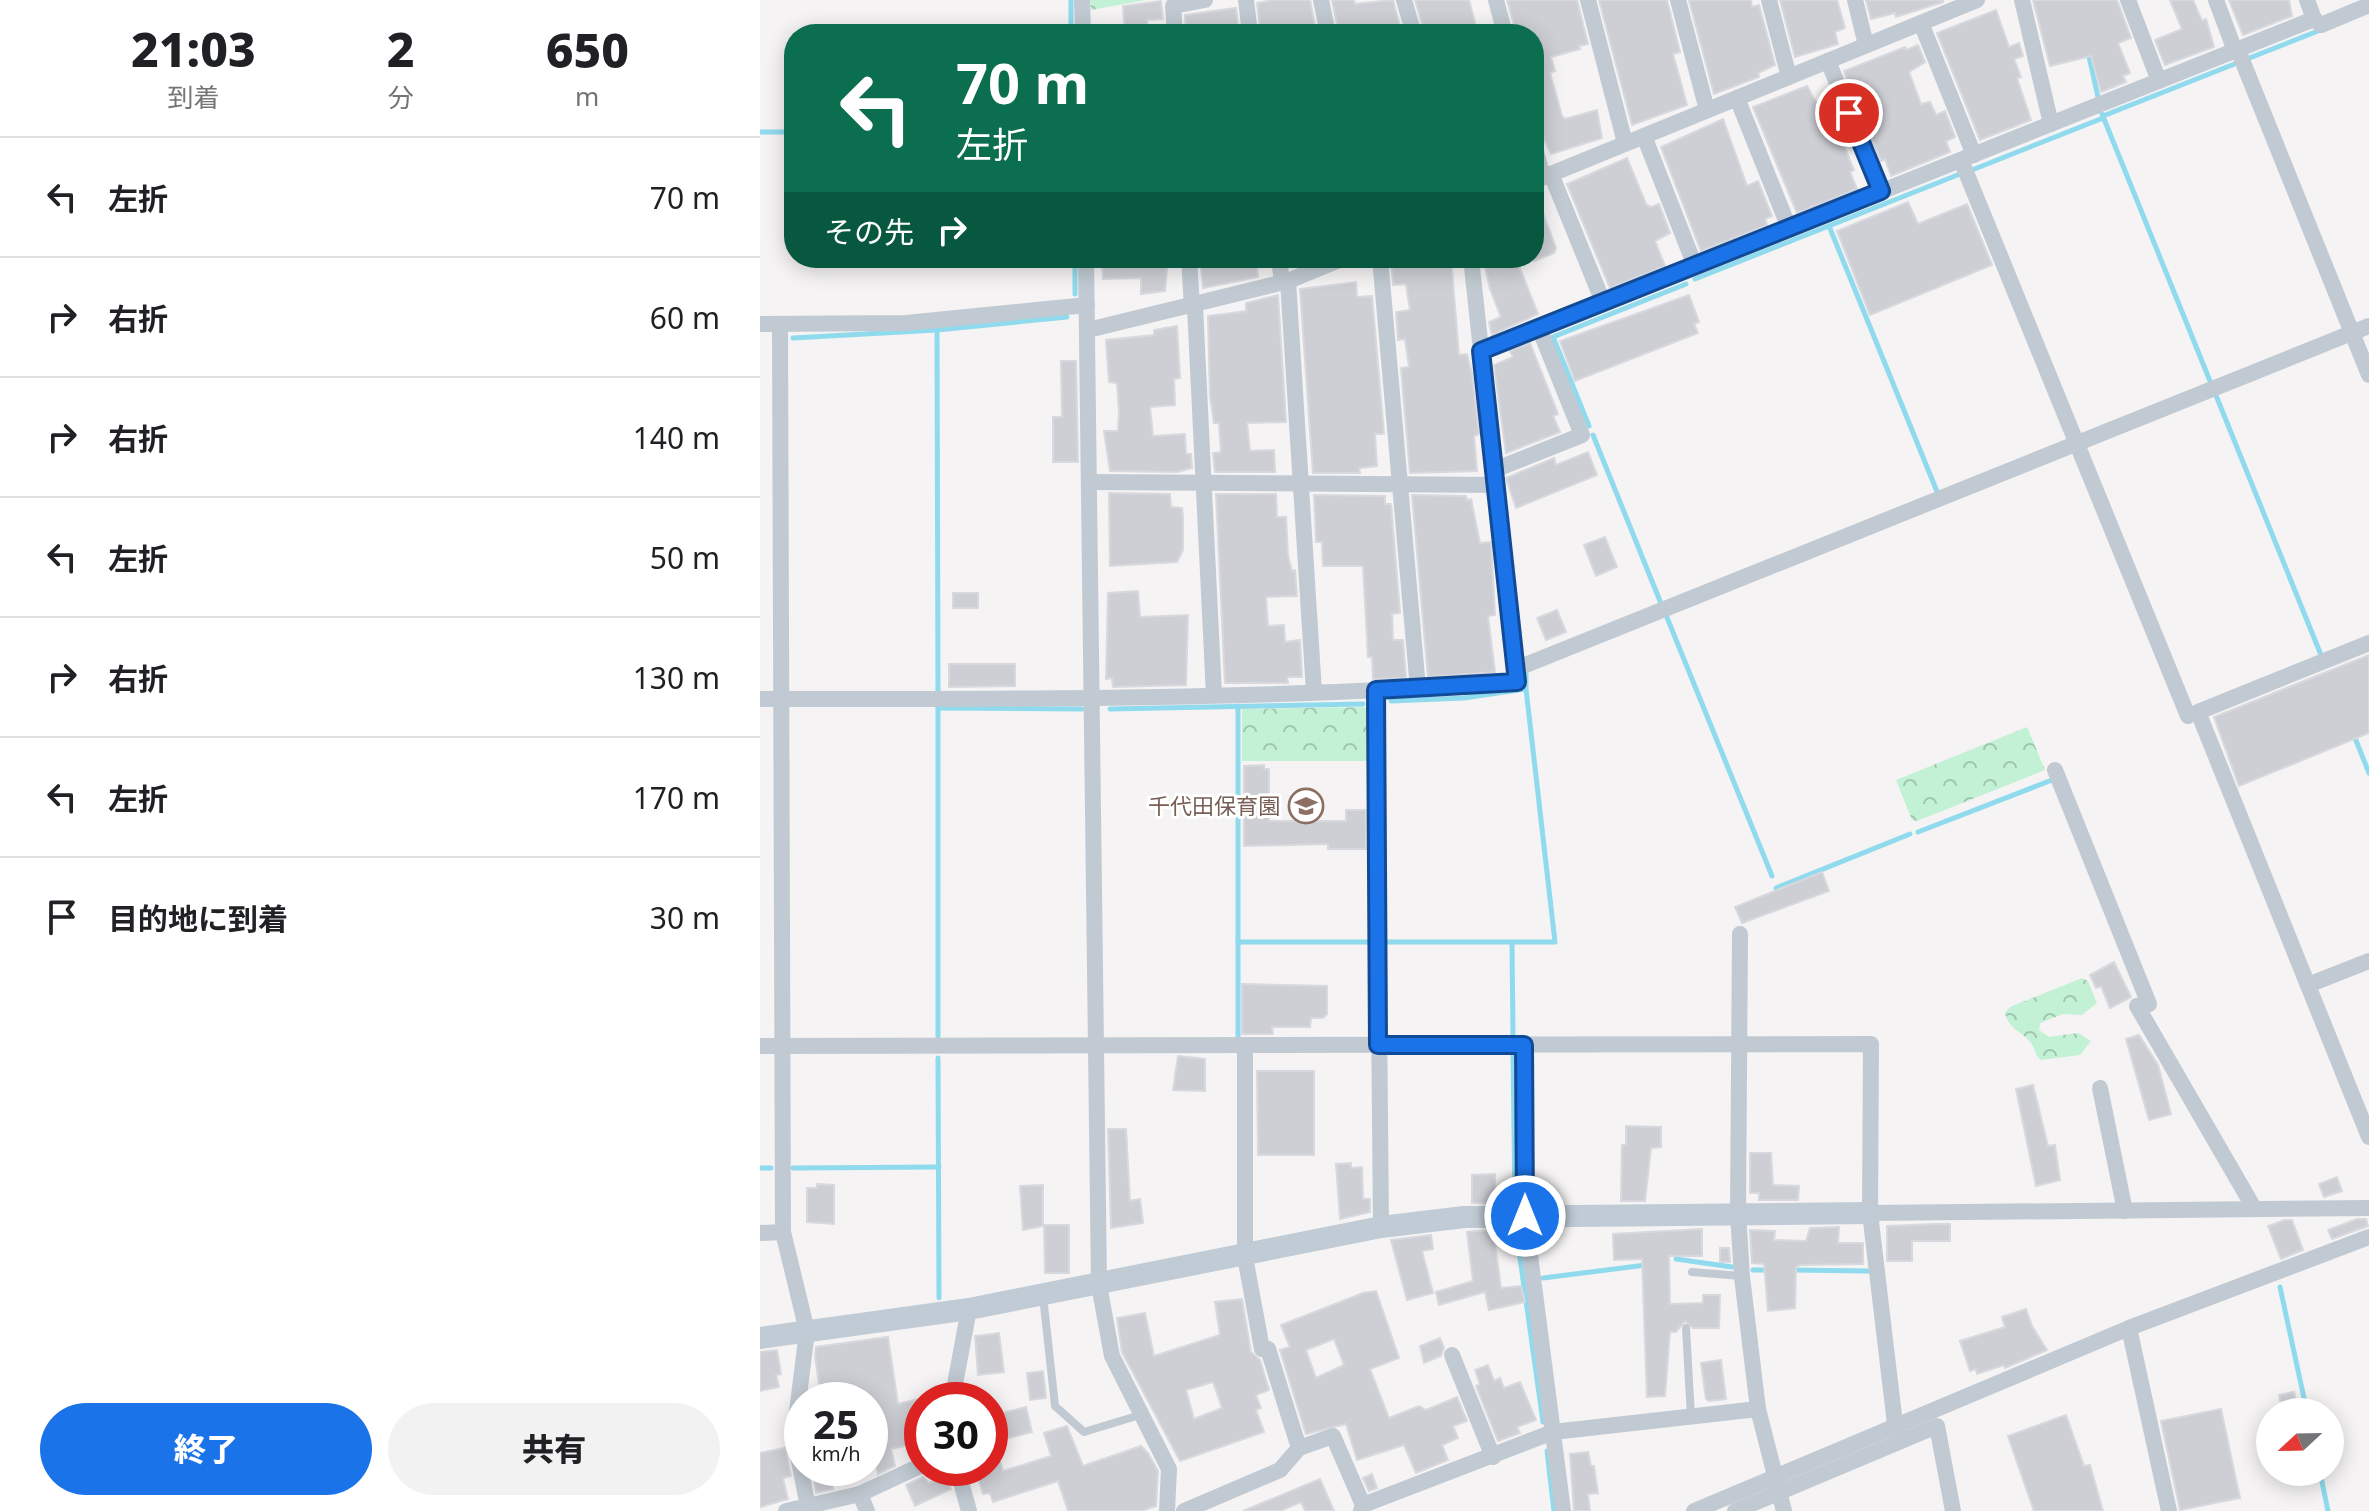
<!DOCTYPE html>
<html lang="ja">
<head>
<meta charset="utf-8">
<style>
  body { margin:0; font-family:"Noto Sans","Noto Sans JP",sans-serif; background:#f2f2f2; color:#202124; height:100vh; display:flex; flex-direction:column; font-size:30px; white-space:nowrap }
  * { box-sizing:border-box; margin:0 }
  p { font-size:26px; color:#757577 }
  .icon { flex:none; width:44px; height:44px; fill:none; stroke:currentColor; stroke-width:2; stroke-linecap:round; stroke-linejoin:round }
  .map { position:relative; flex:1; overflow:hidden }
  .sheet { display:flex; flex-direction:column; background:#fff; width:760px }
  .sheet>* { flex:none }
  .top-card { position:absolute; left:24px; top:24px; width:760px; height:244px; border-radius:32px; box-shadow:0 4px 20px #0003; background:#0b6e4f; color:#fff; overflow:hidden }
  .needle { width:52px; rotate:248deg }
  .buttons { position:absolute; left:1496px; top:1398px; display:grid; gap:16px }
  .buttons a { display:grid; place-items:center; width:88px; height:88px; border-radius:50%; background:#fff; box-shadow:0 4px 20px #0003; font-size:40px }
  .speed { position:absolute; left:24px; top:1382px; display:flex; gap:16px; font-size:40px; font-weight:700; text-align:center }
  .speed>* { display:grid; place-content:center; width:104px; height:104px; border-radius:50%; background:#fff; box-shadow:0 4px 20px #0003; line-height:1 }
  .speed small { font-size:20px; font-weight:400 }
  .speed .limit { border:12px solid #d22; background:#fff; color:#111 }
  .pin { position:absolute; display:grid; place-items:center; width:68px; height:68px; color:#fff; margin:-34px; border:4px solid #fff; border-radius:50%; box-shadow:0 2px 8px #0007 }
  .me { position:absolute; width:88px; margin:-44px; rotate:0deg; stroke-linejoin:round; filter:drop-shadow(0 0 6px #0008) }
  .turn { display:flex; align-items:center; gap:28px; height:168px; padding:0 40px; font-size:36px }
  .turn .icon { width:104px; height:104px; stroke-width:2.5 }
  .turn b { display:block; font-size:56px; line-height:68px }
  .then { display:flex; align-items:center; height:76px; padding:0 40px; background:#0003; gap:16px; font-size:30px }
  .eta { display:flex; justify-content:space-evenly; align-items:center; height:136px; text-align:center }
  .eta b { font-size:48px; font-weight:800; line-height:56px }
  .cta { display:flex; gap:16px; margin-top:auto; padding:16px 40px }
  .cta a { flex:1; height:92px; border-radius:48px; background:#1a73e8; color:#fff; font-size:32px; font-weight:800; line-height:92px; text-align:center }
  .cta a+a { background:#f2f2f2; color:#202124 }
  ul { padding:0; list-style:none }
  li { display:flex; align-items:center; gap:24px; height:120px; padding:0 40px; border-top:2px solid #e0e0e0 }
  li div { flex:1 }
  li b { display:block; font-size:30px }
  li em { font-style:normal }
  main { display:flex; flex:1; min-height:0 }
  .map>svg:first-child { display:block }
  .forest { fill:url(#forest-crowns) }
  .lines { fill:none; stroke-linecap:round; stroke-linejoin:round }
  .stream { stroke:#90daee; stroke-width:5 }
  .building { fill:#cdcfd5; stroke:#d7d9de; stroke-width:2; fill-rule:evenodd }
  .lane { stroke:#c1cad2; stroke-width:8 }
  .street { stroke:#c1cad2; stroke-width:16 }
  .secondary { stroke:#c1cbd6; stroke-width:22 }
  .route-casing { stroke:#114b97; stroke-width:20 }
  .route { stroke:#1a73e8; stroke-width:14 }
  .labels { text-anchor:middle; stroke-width:6; stroke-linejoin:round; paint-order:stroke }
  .education-label { font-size:22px; fill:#785e54; stroke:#fff; text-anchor:end }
</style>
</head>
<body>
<main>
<section class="sheet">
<div class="eta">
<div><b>21:03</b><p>到着</p></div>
<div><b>2</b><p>分</p></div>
<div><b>650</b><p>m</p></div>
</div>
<ul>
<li><svg class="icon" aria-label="left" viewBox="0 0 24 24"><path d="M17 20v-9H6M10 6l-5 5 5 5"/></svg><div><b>左折</b></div><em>70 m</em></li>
<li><svg class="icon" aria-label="right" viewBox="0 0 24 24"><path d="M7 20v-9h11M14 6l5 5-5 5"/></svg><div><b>右折</b></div><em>60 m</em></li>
<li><svg class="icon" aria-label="right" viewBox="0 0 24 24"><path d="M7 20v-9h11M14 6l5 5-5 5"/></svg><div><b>右折</b></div><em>140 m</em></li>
<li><svg class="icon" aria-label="left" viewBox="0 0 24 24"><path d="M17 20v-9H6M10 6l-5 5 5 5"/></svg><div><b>左折</b></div><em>50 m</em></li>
<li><svg class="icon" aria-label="right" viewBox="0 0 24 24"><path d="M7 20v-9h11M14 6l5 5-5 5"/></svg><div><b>右折</b></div><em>130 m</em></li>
<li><svg class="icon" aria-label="left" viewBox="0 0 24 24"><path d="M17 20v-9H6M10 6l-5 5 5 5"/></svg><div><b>左折</b></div><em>170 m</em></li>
<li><svg class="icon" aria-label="arrive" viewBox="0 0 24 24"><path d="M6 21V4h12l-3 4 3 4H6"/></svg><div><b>目的地に到着</b></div><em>30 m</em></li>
</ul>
<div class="cta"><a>終了</a><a>共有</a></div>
</section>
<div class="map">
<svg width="1609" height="1511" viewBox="0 0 1609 1511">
  <defs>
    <pattern id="forest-crowns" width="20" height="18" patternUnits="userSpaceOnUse" patternTransform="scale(2)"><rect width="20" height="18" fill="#c3f1d5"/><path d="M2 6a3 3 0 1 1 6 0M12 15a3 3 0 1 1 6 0" fill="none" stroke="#a0c6b0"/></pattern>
  </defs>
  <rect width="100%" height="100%" fill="#f5f3f3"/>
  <g class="forest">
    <path d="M330,0H386L331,10Z"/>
    <path d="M611,707V761H482V709Z"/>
    <path d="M1267,727L1285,770L1157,821L1152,820L1136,780Z"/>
    <path d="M1322,978L1328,981L1337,1003L1322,1015L1303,1014L1280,1023L1279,1030L1289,1037L1318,1033L1331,1041L1320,1055L1281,1060C1274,1054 1276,1050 1271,1043C1261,1030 1250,1031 1245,1013L1250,1007Z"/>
  </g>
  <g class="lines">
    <g class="stream">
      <path d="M311,0V34"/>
      <path d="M1328,52L1338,97"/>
      <path d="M1487,59L1563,29"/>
      <path d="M1342,114L1450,381"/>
      <path d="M1343,116L1477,63"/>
      <path d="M0,132H34"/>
      <path d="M1212,170L1343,118"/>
      <path d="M1069,226L1178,494"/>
      <path d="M315,258V294"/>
      <path d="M935,279L1200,174"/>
      <path d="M33,338L177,330"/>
      <path d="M1455,393L1561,655"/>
      <path d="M829,426L793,337L926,284"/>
      <path d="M833,435L900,601"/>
      <path d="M906,615L1012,876"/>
      <path d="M178,692L177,330L307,317"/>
      <path d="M631,701L704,698L765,689"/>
      <path d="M178,706V1036"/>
      <path d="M478,706V1036"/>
      <path d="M178,708L322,709"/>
      <path d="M350,709L603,704"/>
      <path d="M1593,733L1609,773"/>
      <path d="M1158,832L1292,780"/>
      <path d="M1016,888L1150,834"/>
      <path d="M478,942H610"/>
      <path d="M628,942H795L766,689V670L770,669"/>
      <path d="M752,942L753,1036"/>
      <path d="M753,1054L755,1205"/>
      <path d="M178,1058L179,1298"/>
      <path d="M0,1168H11"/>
      <path d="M33,1168L179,1167"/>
      <path d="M756,1229L783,1422"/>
      <path d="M916,1259L972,1267"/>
      <path d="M993,1270H1008"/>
      <path d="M1030,1270L1109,1271"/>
      <path d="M783,1278L886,1265"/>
      <path d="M1520,1287L1547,1412"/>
      <path d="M787,1451L794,1511"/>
      <path d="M1560,1472L1568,1511"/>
    </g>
  </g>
  <g class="building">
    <path d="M514,0H550L556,32L501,34L497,3Z"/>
    <path d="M572,0H594L595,4L633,0L640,27L610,34H579Z"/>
    <path d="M655,0H709L718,34H691L690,30L665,34Z"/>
    <path d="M747,0H817L828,44L819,46L820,49L791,57L795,71L790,73L802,116L805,119L837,110L842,138L791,154L778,126L781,125V110L774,83V34L756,32Z"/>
    <path d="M839,0H907L920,52L913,54L927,105L872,125Z"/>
    <path d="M929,0H991L992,7L999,5L1015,65L998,73L999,77L954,94Z"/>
    <path d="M1020,0H1077L1085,28L1075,32L1078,44L1035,57Z"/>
    <path d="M1106,0H1183V2L1136,17L1135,13L1111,19Z"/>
    <path d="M1273,0H1357L1371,38L1358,43L1370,73L1363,76L1366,82L1341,92L1331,56L1290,66Z"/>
    <path d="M1410,0H1433L1442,21L1446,19L1454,47L1405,65L1395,40L1422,29Z"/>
    <path d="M1469,0H1529L1532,16L1483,35Z"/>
    <path d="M401,1L403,19L387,20L388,30L382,31V34H365L363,6Z"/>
    <path d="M476,8L479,34H426L425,15Z"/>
    <path d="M1236,10L1249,47L1259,43L1263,56L1254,59L1261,77L1257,78L1271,120L1220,140L1177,33Z"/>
    <path d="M1158,45L1165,62L1149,72L1161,104L1170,102L1176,115L1185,111L1195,137L1186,141L1190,152L1131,176L1125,159L1121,161L1084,71L1145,47L1146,50Z"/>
    <path d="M1047,86L1061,111L1074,105L1081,122L1075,124L1094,170L1090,172L1097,189L1037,213L993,107Z"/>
    <path d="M963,119L987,186L998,181L1012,216L1005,219L1007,225L941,251L901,147Z"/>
    <path d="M867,158L886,204L891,207L899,204L910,233L895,241L905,266L850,288L807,184Z"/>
    <path d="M775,192L796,248L794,253L774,261Z"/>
    <path d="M1148,202L1158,224L1207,204L1232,265L1110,315L1077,231Z"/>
    <path d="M355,258H408L405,291L381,294V278L343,279L342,260Z"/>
    <path d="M440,258H496L498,277L443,288Z"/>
    <path d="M631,258H691L699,355L707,354L712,374L719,434L714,436L717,471L650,473L641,368L649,367L645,339L638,340L636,312L650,310L646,284L633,285Z"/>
    <path d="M723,258H756L778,314L732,335L729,322L741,317L730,289Z"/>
    <path d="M596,282L597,297L612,296L624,434H615L617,466L599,468L600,473H553L540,289Z"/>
    <path d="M518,295L526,422L487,423L490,451L514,450L515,472H455L453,453L461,452L459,423H454L450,396L448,316L486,311V303Z"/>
    <path d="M929,295L939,322L934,324L938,333L815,381L800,341Z"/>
    <path d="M417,326L420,378L414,379L415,405L390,407L393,436L425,434L426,454H431L432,468L417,472L350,471L344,431H358L359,412L357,383L349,382L346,340L394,335V330Z"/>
    <path d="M770,343L798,414L793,416L800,432L746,453L734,365L753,357L750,351Z"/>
    <path d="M301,361H316L318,462H293V417H302Z"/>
    <path d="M828,452L837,475L756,508L746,478L794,458L796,465Z"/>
    <path d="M349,493L410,494L411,507L422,508L423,516V550L417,562L350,566Z"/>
    <path d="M456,494H516L517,517H526L528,556L532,571L535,570L537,596L506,597L508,626L524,625L525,642L540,640L542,677H527L528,683H465Z"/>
    <path d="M554,495L625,496V504H631L640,613L632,614L633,640H643L646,678L613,679L612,657H608L603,566H563L562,542H556Z"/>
    <path d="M652,495L706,496L707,500L711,499L720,543L731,542L735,615L728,616L735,672L668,677Z"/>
    <path d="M845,537L857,567L836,576L824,545Z"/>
    <path d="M378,591L380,617L428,615L426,685L353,687L352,678L346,679L348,593Z"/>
    <rect x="193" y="593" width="25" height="15"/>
    <path d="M797,610L806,632L786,640L777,618Z"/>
    <path d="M1609,655V733L1479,786L1454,717Z"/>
    <path d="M189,664H255V686L189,687Z"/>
    <path d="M504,765V769H509V821H586V810H606V849H568V844L484,846V766Z"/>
    <path d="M1062,872L1069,891L982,923L975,907Z"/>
    <path d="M1354,962L1371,997L1350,1008L1341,986L1336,988L1330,975Z"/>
    <path d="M482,984L567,986V1014L563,1018H551L550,1027H512L513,1034H482Z"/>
    <path d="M1379,1035L1398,1065L1411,1114L1389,1120L1366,1039Z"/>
    <path d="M418,1056L445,1059V1091L413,1090Z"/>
    <path d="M497,1071H554V1155H498Z"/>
    <path d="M1273,1085L1288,1146L1295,1145L1300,1180L1276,1186L1256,1089Z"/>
    <path d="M866,1126L901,1127V1147L891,1148L885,1201H861L862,1145H866Z"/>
    <path d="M348,1129H366L370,1201L380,1199L383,1223L351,1228Z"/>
    <path d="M990,1153H1011L1013,1185L1039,1186L1038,1200H999V1193H990Z"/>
    <path d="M591,1163V1168L602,1167L603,1199H610V1212L580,1219L576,1164Z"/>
    <path d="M735,1174L736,1203H712V1175Z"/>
    <path d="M1577,1177L1582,1191L1564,1197L1559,1184Z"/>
    <path d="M57,1184L74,1185V1224L47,1222V1188H57Z"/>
    <path d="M283,1185V1226L263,1230L260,1186Z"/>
    <path d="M1597,1219H1606L1608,1226L1572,1239L1568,1230Z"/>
    <path d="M1525,1220H1532L1543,1250L1521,1259L1508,1226Z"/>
    <path d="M1176,1224H1190V1241H1152V1261H1127V1226Z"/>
    <path d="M284,1225H309V1273H285Z"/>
    <path d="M1079,1227L1078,1243H1103V1264L1040,1265L1036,1267L1035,1308L1008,1311L1004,1264L992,1263L990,1230L1015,1231L1014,1240L1046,1241L1050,1228Z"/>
    <path d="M942,1229V1256H909L910,1304L943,1303V1295H960L959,1328H933L925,1321L916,1332H910L905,1396L887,1397L882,1259L854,1260L853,1234Z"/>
    <path d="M715,1231H745L746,1241L735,1243L741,1288L761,1286L765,1302L729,1310L725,1292L679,1305L676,1292L713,1281L707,1232Z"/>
    <path d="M671,1235L673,1249L662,1251L673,1293L647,1300L631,1240Z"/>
    <path d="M960,1248H969L970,1262H960Z"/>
    <path d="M616,1291L639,1358L610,1369L629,1418L659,1406L666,1410L697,1397L707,1421L693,1426L698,1438L682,1445L688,1460L656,1473L644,1445L597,1460L586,1424L546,1434L520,1350L530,1347L521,1325L603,1293ZM574,1339L584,1365L556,1378L546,1350Z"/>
    <path d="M482,1299L491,1352L500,1360L509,1390L496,1395L501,1408L496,1410L504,1432L420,1461L362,1352L357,1318L385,1313L394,1356L460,1335L455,1302ZM453,1382L462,1408L434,1419L426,1390Z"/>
    <path d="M1266,1309L1272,1326L1287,1350L1245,1368L1244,1365L1217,1374L1216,1369L1210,1371L1200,1341L1245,1327L1242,1317Z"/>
    <path d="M239,1333L244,1372L218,1375L215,1336Z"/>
    <path d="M128,1337L138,1404L158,1399L162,1442L131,1449L135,1466L118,1474L110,1441V1400H61L55,1356L56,1347Z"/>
    <path d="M680,1338L684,1348L681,1356L664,1363L660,1346Z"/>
    <path d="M17,1350L21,1374L16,1375L19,1387L0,1391V1352Z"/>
    <path d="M961,1360L966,1399L949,1401L946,1399L941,1363Z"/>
    <path d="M728,1365L734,1381L740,1378L744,1388L760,1382L776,1420L757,1427L760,1433L738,1441L716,1386L720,1384L715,1370Z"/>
    <path d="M283,1371L286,1398L270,1400L267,1373Z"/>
    <path d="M1534,1392L1538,1412H1523L1519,1395Z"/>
    <path d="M266,1407L272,1432L234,1442L243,1471L291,1456L284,1433L307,1426L323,1466L381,1446L388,1453L398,1471L396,1506L381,1511H308L298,1481L233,1502L230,1493L223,1494L215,1468H230V1416Z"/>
    <path d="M1461,1409L1480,1498L1420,1510L1401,1421Z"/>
    <path d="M1306,1415L1324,1466L1330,1465L1343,1511H1274L1248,1436Z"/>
    <path d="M25,1448L31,1476L23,1478L28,1499L0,1507V1453Z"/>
    <path d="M828,1452L831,1466H834L838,1493L828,1494L830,1511H814L810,1454Z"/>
    <path d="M61,1468H68L73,1489L56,1493L52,1470Z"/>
    <path d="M612,1474L617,1488L609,1491L603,1478Z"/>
    <path d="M185,1476L191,1489L155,1506L146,1485L163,1477L169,1483Z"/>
    <path d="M560,1479L574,1511H545L541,1502L520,1511H483Z"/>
  </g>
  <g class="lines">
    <g class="lane">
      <path d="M932,1272L981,1276"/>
      <path d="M283,1296L295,1406L324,1432L380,1415"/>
      <path d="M926,1328L931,1417"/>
    </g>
    <g class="street">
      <path d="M322,0L323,34"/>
      <path d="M486,0L490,34"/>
      <path d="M561,0L568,34"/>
      <path d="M644,0L654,34"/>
      <path d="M736,0L745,34"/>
      <path d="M828,0L865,143"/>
      <path d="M918,0L947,110"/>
      <path d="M1009,0L1029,77"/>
      <path d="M1095,0L1106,45"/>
      <path d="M1262,0L1291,124"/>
      <path d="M1368,0L1399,81"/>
      <path d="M1456,0L1475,51"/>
      <path d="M1554,19L1561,25L1609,5"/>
      <path d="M1161,23L1214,155"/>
      <path d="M415,34L413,6L445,0"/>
      <path d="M1478,50L1609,375"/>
      <path d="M1068,61L1121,191"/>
      <path d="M977,98L1029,228"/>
      <path d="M884,136L935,266"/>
      <path d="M774,145L783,177"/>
      <path d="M1201,160L1428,716"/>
      <path d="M791,174L843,302"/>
      <path d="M774,181L1217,0"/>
      <path d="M326,258L339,1285L352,1356L409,1469L407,1511"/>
      <path d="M429,258L432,307"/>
      <path d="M519,258L522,283"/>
      <path d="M620,258L658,689"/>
      <path d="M528,281L554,692"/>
      <path d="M435,307L454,695"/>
      <path d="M0,324L146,323L327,305"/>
      <path d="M20,324L23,1232L47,1331L34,1436L48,1507"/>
      <path d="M328,330L528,281L584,258"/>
      <path d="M721,351L779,328"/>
      <path d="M734,470L822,435L779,328L1554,19L1547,0"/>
      <path d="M330,482L736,485"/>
      <path d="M1609,643L1438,712L1609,1137"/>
      <path d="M755,666L768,664L1609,326"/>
      <path d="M616,690L621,1227"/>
      <path d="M0,699C252,699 505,700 757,682L711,258"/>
      <path d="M1295,770L1389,1004L1377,1006L1494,1208"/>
      <path d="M980,934L978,1213L982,1277L998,1409L1024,1511"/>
      <path d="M1548,985L1609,961"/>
      <path d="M485,1045V1257L502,1349H508L539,1448L573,1436L603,1505"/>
      <path d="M764,1045L765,1216L803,1511"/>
      <path d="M0,1046L1111,1044L1110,1213L1135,1424L1141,1441"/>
      <path d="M1340,1088L1365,1211"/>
      <path d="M1110,1213L1609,1208"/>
      <path d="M0,1233L23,1232"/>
      <path d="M1369,1328L1409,1511"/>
      <path d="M692,1355L733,1457"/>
      <path d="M192,1400L209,1309"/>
      <path d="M197,1468L209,1511"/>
      <path d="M100,1494L107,1511"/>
      <path d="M26,1511L100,1494L162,1465"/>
      <path d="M424,1511L520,1470L539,1448"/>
      <path d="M601,1511L603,1505L793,1432L998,1409"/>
      <path d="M934,1511L1369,1328L1609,1237"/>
      <path d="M975,1511L1177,1426L1193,1511"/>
    </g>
    <path class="secondary" d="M0,1338L209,1309L621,1227L704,1217L1110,1213"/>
  </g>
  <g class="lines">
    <g class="route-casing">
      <path id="route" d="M765,1216L764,1045H618L616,690L757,682L721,351L1121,191L1089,113"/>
    </g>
    <use href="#route" class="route"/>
  </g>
  <defs>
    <g id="school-ring" transform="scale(1.8)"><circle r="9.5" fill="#fff" stroke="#8d6e63" stroke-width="1.5"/><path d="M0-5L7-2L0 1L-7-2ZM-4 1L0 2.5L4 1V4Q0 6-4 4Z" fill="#8d6e63"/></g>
  </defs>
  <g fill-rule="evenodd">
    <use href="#school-ring" x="546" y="806"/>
  </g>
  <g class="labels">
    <g class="education-label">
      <text x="520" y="814">千代田保育園</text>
    </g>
  </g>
</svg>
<div class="buttons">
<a><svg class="needle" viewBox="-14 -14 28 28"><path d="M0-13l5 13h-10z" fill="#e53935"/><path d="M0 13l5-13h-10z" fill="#757577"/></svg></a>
</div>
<div class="speed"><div>25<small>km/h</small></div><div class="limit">30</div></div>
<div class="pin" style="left:1089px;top:113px;background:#d93025"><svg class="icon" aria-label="arrive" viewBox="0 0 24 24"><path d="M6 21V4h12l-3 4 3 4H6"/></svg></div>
<svg class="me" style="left:765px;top:1216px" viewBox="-20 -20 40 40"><circle r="17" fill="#1a73e8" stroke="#fff" stroke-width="3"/><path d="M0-11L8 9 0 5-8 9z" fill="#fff"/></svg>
<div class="top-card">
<div class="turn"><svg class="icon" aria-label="left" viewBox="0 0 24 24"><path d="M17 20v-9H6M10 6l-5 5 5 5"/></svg><div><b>70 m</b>左折</div></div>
<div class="then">その先<svg class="icon" aria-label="right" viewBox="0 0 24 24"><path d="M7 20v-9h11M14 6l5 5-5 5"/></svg></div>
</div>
</div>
</main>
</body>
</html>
